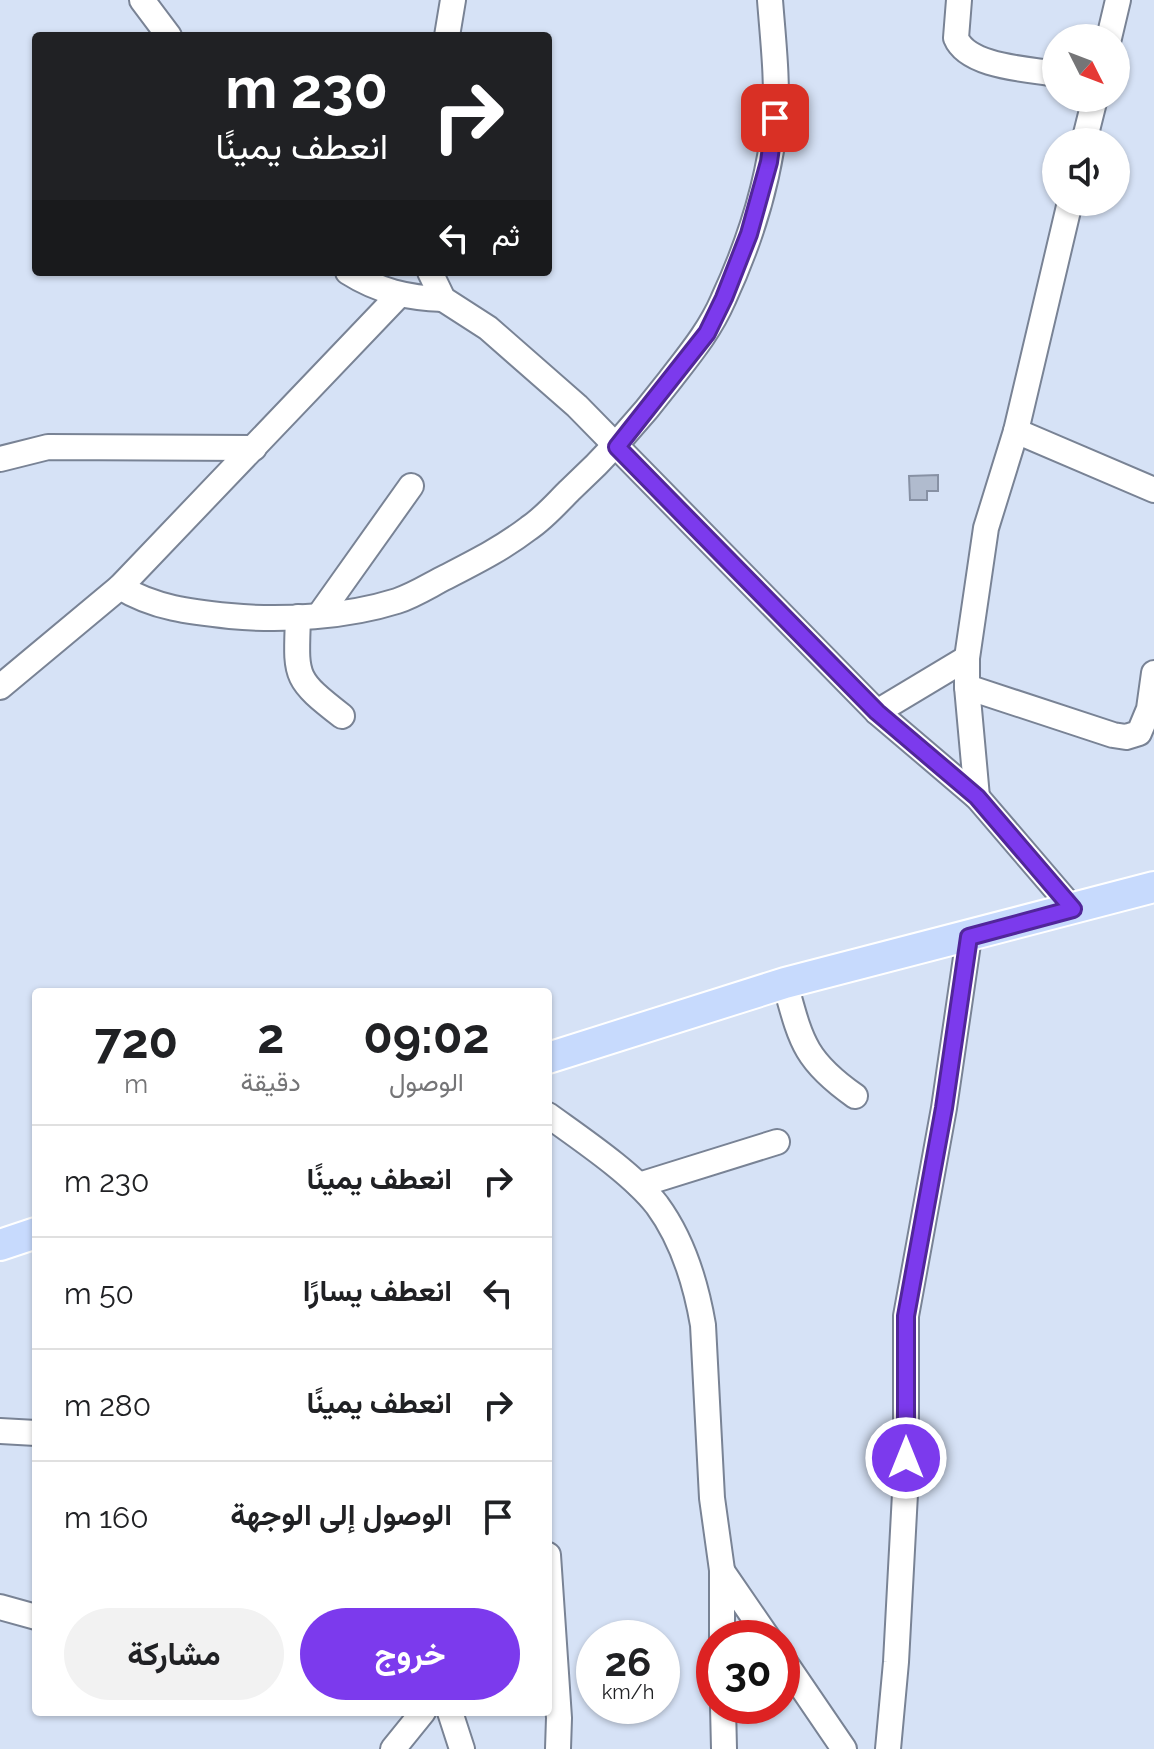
<!DOCTYPE html>
<html lang="ar">
<head>
<meta charset="utf-8">
<style>
  body { margin:0; font-family:Raleway,Vazirmatn,sans-serif; background:#f2f2f2; color:#202124; direction:rtl; height:100vh; display:flex; flex-direction:column; font-size:30px; white-space:nowrap }
  * { box-sizing:border-box; margin:0 }
  p { font-size:26px; color:#757577 }
  .icon { flex:none; width:44px; height:44px; fill:none; stroke:currentColor; stroke-width:2; stroke-linecap:round; stroke-linejoin:round }
  .map { position:relative; flex:1; overflow:hidden; direction:ltr }
  .side { position:absolute; left:32px; top:988px; width:520px; height:728px; display:flex; flex-direction:column; background:#fff; border-radius:8px; box-shadow:0 2px 6px #0004; direction:rtl }
  .side>* { flex:none }
  .hud { position:absolute; left:32px; top:32px; width:520px; height:244px; border-radius:8px; box-shadow:0 2px 6px #0004; direction:rtl; background:#202124; color:#fff; overflow:hidden }
  .needle { width:52px; rotate:132deg }
  .buttons { position:absolute; left:1042px; top:24px; display:grid; gap:16px }
  .buttons a { display:grid; place-items:center; width:88px; height:88px; border-radius:50%; background:#fff; box-shadow:0 2px 6px #0004; font-size:40px }
  .speed { position:absolute; left:576px; top:1620px; display:flex; gap:16px; font-size:40px; font-weight:700; text-align:center }
  .speed>* { display:grid; place-content:center; width:104px; height:104px; border-radius:50%; background:#fff; box-shadow:0 2px 6px #0004; line-height:1 }
  .speed small { font-size:20px; font-weight:400 }
  .speed .limit { border:12px solid #d22; background:#fff; color:#111 }
  .pin { position:absolute; display:grid; place-items:center; width:68px; height:68px; color:#fff; margin:-34px; border-radius:16px; box-shadow:0 4px 12px #0006 }
  .me { position:absolute; width:88px; margin:-44px; rotate:0deg; stroke-linejoin:round; filter:drop-shadow(0 0 6px #0008) }
  .turn { display:flex; align-items:center; gap:28px; height:168px; padding:0 32px; font-size:36px }
  .turn .icon { width:104px; height:104px; stroke-width:2.5 }
  .turn b { display:block; font-size:56px; line-height:68px }
  .then { display:flex; align-items:center; height:76px; padding:0 32px; background:#0003; gap:16px; font-size:30px }
  .eta { display:flex; justify-content:space-evenly; align-items:center; height:136px; text-align:center }
  .eta b { font-size:48px; font-weight:700; line-height:56px }
  .button { display:flex; gap:16px; margin-top:auto; padding:16px 32px }
  .button a { flex:1; height:92px; border-radius:48px; background:#7c3aed; color:#fff; font-size:32px; font-weight:700; line-height:92px; text-align:center }
  .button a+a { background:#f2f2f2; color:#202124 }
  ul { padding:0; list-style:none }
  li { display:flex; align-items:center; gap:24px; height:112px; padding:0 32px; border-top:2px solid #e0e0e0 }
  li div { flex:1 }
  li b { display:block; font-size:30px }
  li em { font-style:normal }
  .map>svg:first-child { display:block }
  .building { fill:#b0bbce; stroke:#8791a4; stroke-width:2 }
  .lines { fill:none; stroke-linecap:round; stroke-linejoin:round }
  .minor-casing { stroke:#798395; stroke-width:28 }
  .major-casing { stroke:#fff; stroke-width:34 }
  .minor { stroke:#fff; stroke-width:24 }
  .major { stroke:#c7dafd; stroke-width:30 }
  .route-casing { stroke:#51269a; stroke-width:20 }
  .route { stroke:#7c3aed; stroke-width:14 }
</style>
</head>
<body>
<div class="map">
<svg width="1154" height="1749" viewBox="0 0 1154 1749">
  <rect width="100%" height="100%" fill="#d6e2f6"/>
  <path class="building" d="M938,475V491H927V500H910L909,476Z"/>
  <g class="lines">
    <g class="minor-casing">
      <g id="minor">
        <path d="M142,0L169,36"/>
        <path d="M959,0L956,38C968,67 1028,69 1056,74"/>
        <path d="M447,36L453,0"/>
        <path d="M1109,38L1118,0"/>
        <path d="M1084,142L1095,98"/>
        <path d="M348,272C378,291 408,298 443,299"/>
        <path d="M430,272L443,299L488,328L577,406L877,712L977,797L1073,909"/>
        <path d="M1016,431L1154,490"/>
        <path d="M0,459L48,447L254,448"/>
        <path d="M120,587C154,608 191,612 230,616C283,621 346,617 397,601C415,595 430,585 446,577C475,562 503,548 529,528C544,518 556,504 569,491C607,456 638,422 670,380C690,354 710,330 723,300C749,244 769,181 775,121C778,81 773,40 770,0"/>
        <path d="M320,614L411,486"/>
        <path d="M298,617C296,677 293,678 342,716"/>
        <path d="M0,687L120,587L399,295"/>
        <path d="M967,687L1113,735L1126,737L1139,733L1149,709L1154,673"/>
        <path d="M877,712L967,658"/>
        <path d="M977,797L967,687V658L986,528L1016,431L1070,202"/>
        <path d="M785,983C801,1041 804,1060 855,1096"/>
        <path d="M548,1115C581,1139 632,1173 657,1205C682,1239 696,1284 703,1325L712,1498L722,1570V1638"/>
        <path d="M639,1185L777,1142"/>
        <path d="M0,1431L36,1433"/>
        <path d="M548,1555L559,1718L558,1749"/>
        <path d="M722,1571L768,1638"/>
        <path d="M0,1607L36,1617"/>
        <path d="M782,1658L844,1749"/>
        <path d="M723,1706L724,1749"/>
        <path d="M450,1712L462,1749"/>
        <path d="M393,1749L423,1712"/>
        <path d="M888,1749L896,1662L906,1475V1316L944,1108L969,937"/>
      </g>
    </g>
    <g class="major-casing">
      <g id="major">
        <path d="M548,1058L785,983L1154,887"/>
        <path d="M0,1245L36,1233"/>
      </g>
    </g>
    <use href="#minor" class="minor"/>
    <use href="#major" class="major"/>
  </g>
  <g class="lines">
    <g class="route-casing">
      <path id="route" d="M775,118L769,162L749,234L724,298L707,333L617,447L877,712L977,797L1073,909L969,937L944,1108L906,1316V1458"/>
    </g>
    <use href="#route" class="route"/>
  </g>
</svg>
<div class="buttons">
<a><svg class="needle" viewBox="-14 -14 28 28"><path d="M0-13l5 13h-10z" fill="#e53935"/><path d="M0 13l5-13h-10z" fill="#757577"/></svg></a>
<a><svg class="icon" aria-label="sound" viewBox="0 0 24 24"><path d="M4 9h4l5-4v14l-5-4H4zM17 9q2 3 0 6"/></svg></a>
</div>
<div class="speed"><div>26<small>km/h</small></div><div class="limit">30</div></div>
<div class="pin" style="left:775px;top:118px;background:#d93025"><svg class="icon" aria-label="arrive" viewBox="0 0 24 24"><path d="M6 21V4h12l-3 4 3 4H6"/></svg></div>
<svg class="me" style="left:906px;top:1458px" viewBox="-20 -20 40 40"><circle r="17" fill="#7c3aed" stroke="#fff" stroke-width="3"/><path d="M0-11L8 9 0 5-8 9z" fill="#fff"/></svg>
<div class="hud">
<div class="turn"><svg class="icon" aria-label="right" viewBox="0 0 24 24"><path d="M7 20v-9h11M14 6l5 5-5 5"/></svg><div><b>230 m</b>انعطف يمينًا</div></div>
<div class="then">ثم<svg class="icon" aria-label="left" viewBox="0 0 24 24"><path d="M17 20v-9H6M10 6l-5 5 5 5"/></svg></div>
</div>
<section class="side">
<div class="eta">
<div><b>09:02</b><p>الوصول</p></div>
<div><b>2</b><p>دقيقة</p></div>
<div><b>720</b><p>m</p></div>
</div>
<ul>
<li><svg class="icon" aria-label="right" viewBox="0 0 24 24"><path d="M7 20v-9h11M14 6l5 5-5 5"/></svg><div><b>انعطف يمينًا</b></div><em>230 m</em></li>
<li><svg class="icon" aria-label="left" viewBox="0 0 24 24"><path d="M17 20v-9H6M10 6l-5 5 5 5"/></svg><div><b>انعطف يسارًا</b></div><em>50 m</em></li>
<li><svg class="icon" aria-label="right" viewBox="0 0 24 24"><path d="M7 20v-9h11M14 6l5 5-5 5"/></svg><div><b>انعطف يمينًا</b></div><em>280 m</em></li>
<li><svg class="icon" aria-label="arrive" viewBox="0 0 24 24"><path d="M6 21V4h12l-3 4 3 4H6"/></svg><div><b>الوصول إلى الوجهة</b></div><em>160 m</em></li>
</ul>
<div class="button"><a>خروج</a><a>مشاركة</a></div>
</section>
</div>
</body>
</html>
